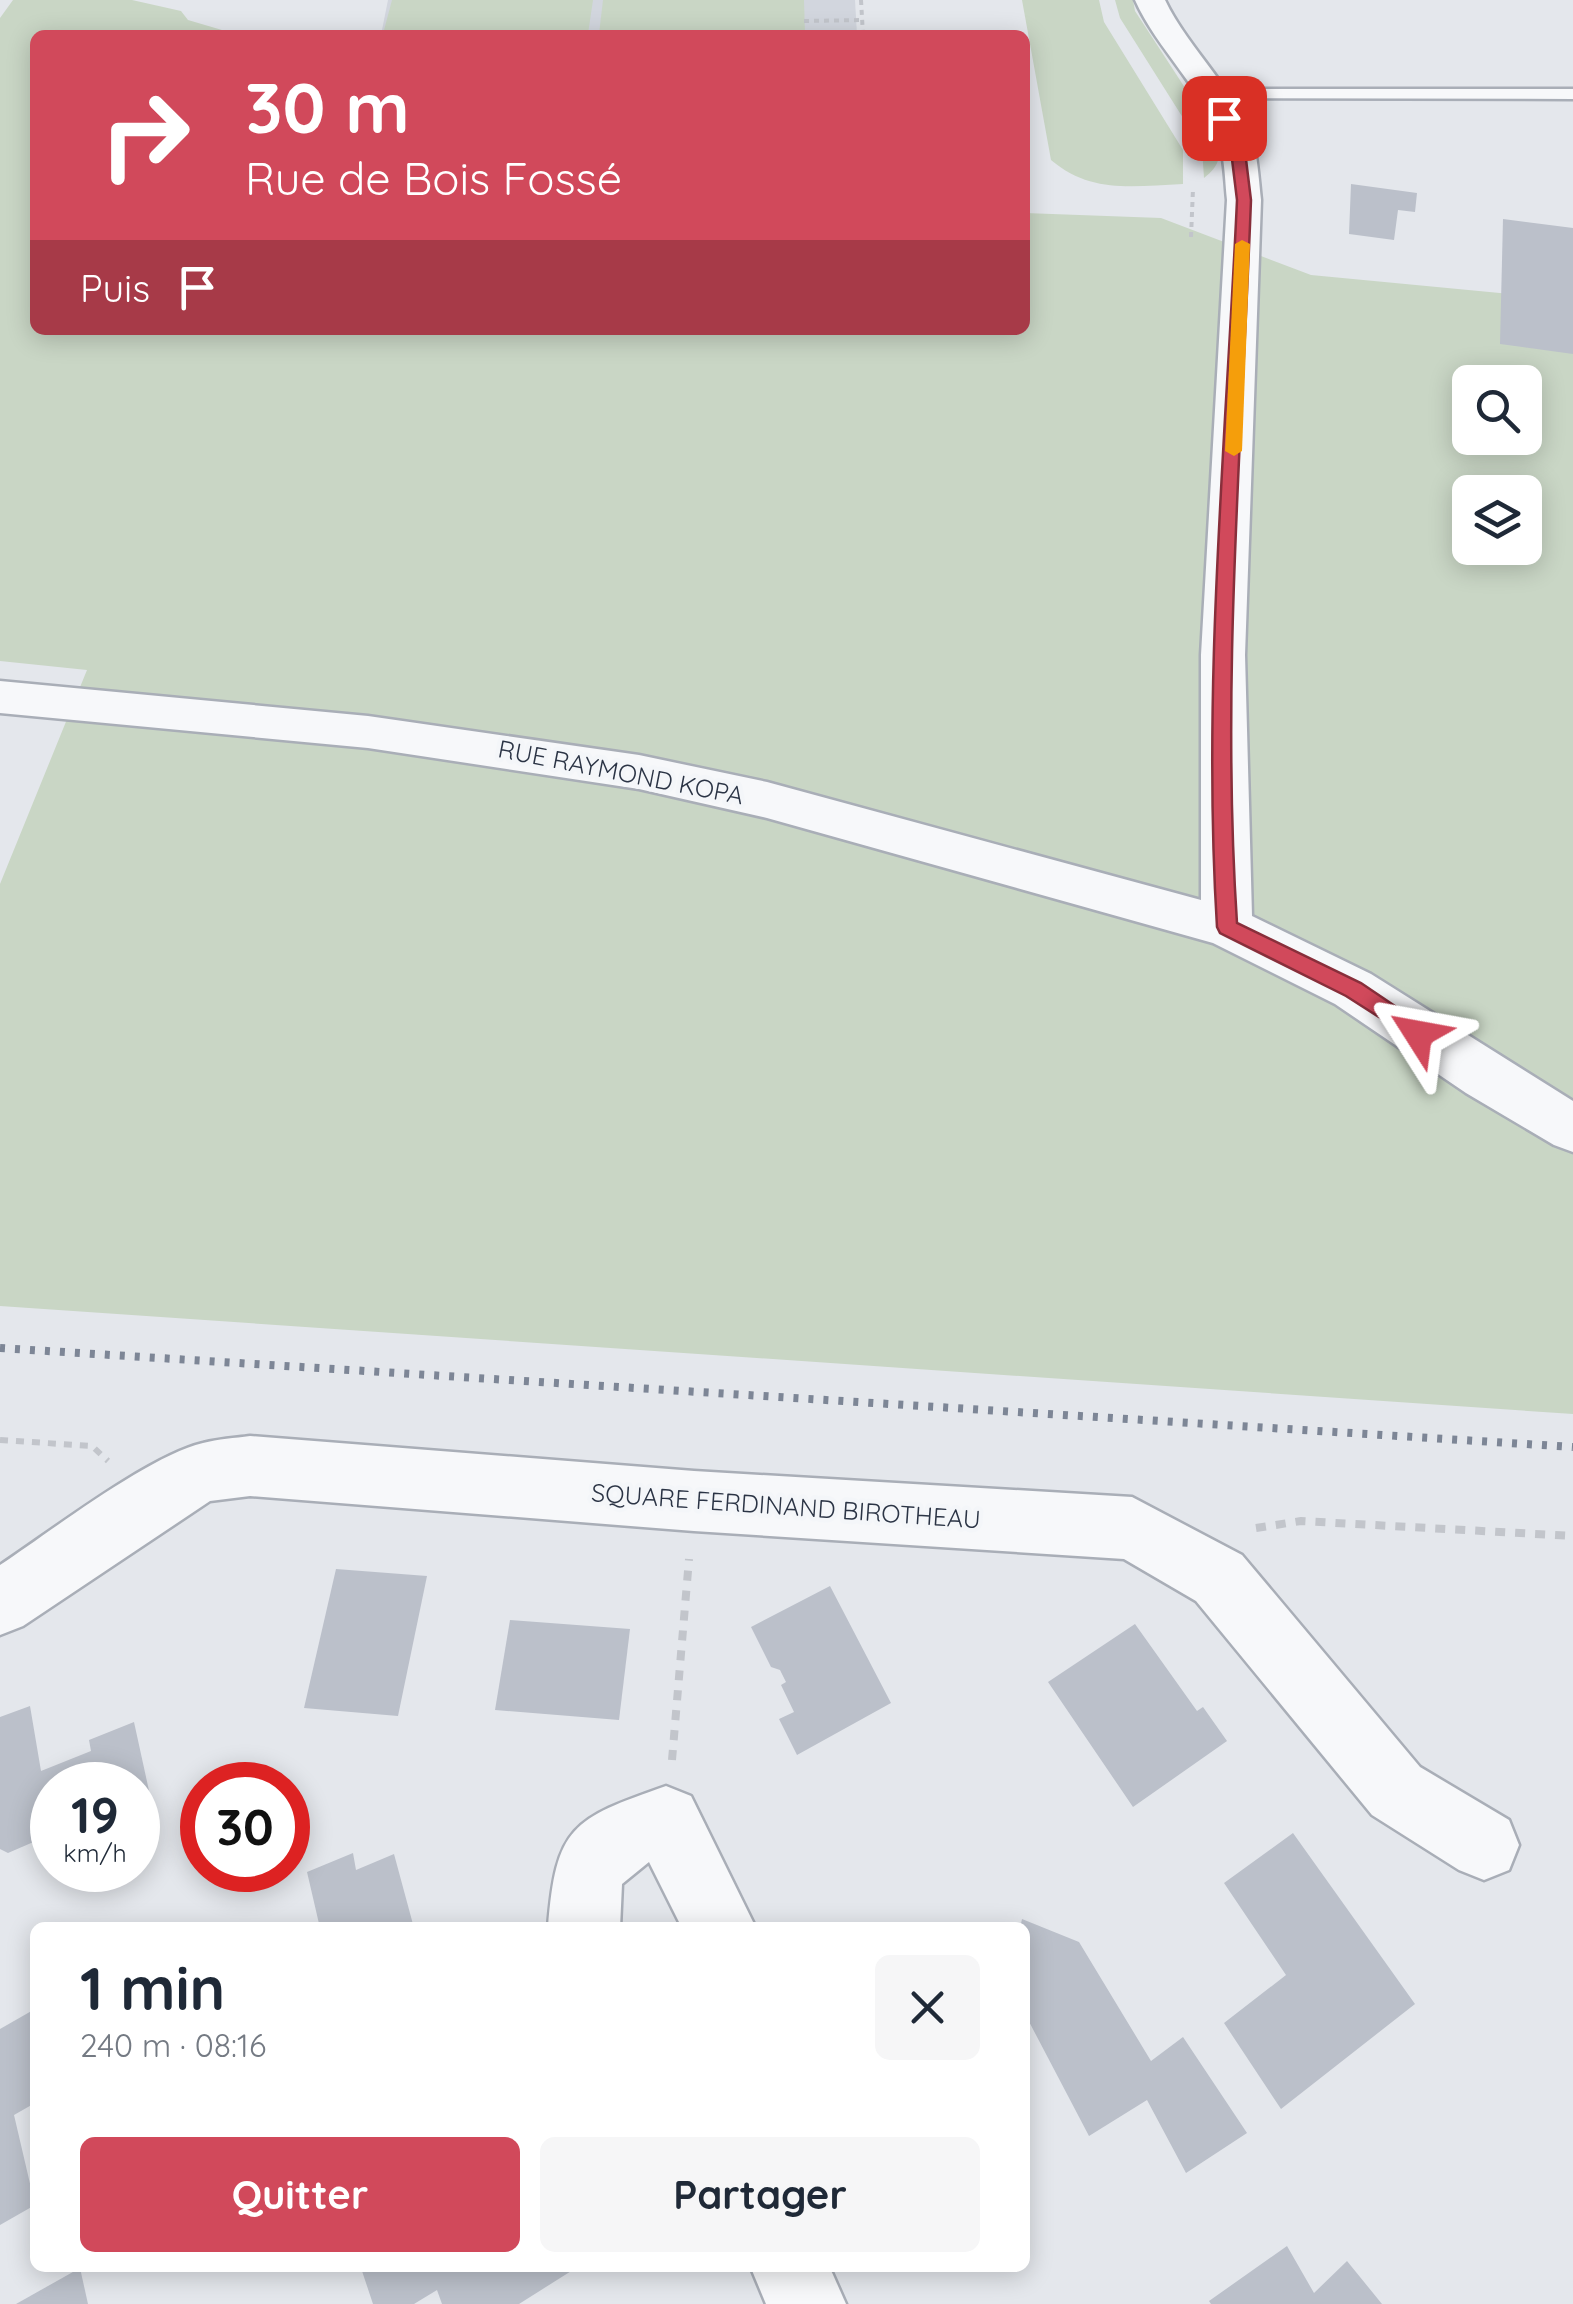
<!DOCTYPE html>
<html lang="fr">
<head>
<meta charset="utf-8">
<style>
  body { margin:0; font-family:Quicksand,sans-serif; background:#f6f6f7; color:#1f2937; height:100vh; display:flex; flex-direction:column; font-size:38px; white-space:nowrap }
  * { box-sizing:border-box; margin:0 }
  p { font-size:32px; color:#747a83 }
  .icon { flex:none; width:55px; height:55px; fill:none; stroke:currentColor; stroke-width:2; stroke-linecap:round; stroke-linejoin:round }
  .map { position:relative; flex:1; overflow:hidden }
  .drawer { position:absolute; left:30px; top:1922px; width:1000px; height:350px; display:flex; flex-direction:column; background:#fff; border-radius:15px; box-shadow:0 5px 25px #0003 }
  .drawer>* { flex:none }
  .banner { position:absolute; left:30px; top:30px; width:1000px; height:305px; border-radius:15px; box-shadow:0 5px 25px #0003; background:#d1495b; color:#fff; overflow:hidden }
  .buttons { position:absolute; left:1452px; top:365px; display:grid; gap:20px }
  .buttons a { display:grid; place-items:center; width:90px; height:90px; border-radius:15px; background:#fff; box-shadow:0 5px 25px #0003; font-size:50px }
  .speed { position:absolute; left:30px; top:1762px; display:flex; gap:20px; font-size:50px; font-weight:700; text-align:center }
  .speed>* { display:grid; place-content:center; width:130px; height:130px; border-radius:50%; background:#fff; box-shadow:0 5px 25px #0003; line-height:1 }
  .speed small { font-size:25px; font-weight:400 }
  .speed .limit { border:15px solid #d22; background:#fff; color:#111 }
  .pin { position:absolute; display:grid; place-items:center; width:85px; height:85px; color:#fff; margin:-42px; border-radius:20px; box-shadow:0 5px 15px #0006 }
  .me { position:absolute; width:110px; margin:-55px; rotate:304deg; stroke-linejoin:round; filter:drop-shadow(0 0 8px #0008) }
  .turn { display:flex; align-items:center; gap:35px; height:210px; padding:0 50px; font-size:45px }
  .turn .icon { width:130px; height:130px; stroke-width:2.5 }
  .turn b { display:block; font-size:70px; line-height:85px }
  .then { display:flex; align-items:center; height:95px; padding:0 50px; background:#0003; gap:20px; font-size:38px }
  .round { display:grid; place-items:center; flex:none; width:105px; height:105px; border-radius:15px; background:#f6f6f7 }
  .overview { display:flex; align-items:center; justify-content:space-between; height:170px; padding:0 50px }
  h1 { font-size:60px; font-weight:700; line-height:75px }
  .action { display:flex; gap:20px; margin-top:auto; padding:20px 50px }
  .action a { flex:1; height:115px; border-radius:15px; background:#d1495b; color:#fff; font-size:40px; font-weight:700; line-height:115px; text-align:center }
  .action a+a { background:#f6f6f7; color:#1f2937 }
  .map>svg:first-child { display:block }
  .built { fill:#d2d6de }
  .green { fill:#c9d6c5; fill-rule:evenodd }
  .building { fill:#bbc0ca }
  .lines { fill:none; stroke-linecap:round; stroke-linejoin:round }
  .service-casing { stroke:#a9aeb7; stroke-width:5 }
  .minor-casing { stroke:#a9aeb7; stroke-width:5 }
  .path-far2 { stroke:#c2c5cb; stroke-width:4; stroke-dasharray:5 5; stroke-linecap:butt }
  .path-far1 { stroke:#c2c5cb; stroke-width:6; stroke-dasharray:8 8; stroke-linecap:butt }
  .path { stroke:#c2c5cb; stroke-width:8; stroke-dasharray:10 10; stroke-linecap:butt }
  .service { fill:#f7f8fa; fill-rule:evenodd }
  .minor { fill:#f7f8fa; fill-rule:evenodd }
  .rail { stroke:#7d8696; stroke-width:8; stroke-dasharray:5 10; stroke-linecap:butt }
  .route { fill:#d1495b; stroke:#882f3b; stroke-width:2.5 }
  .slow { fill:#f59e0b }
  .labels { text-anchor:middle; stroke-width:9; stroke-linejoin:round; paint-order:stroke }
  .street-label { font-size:25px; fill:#2b3445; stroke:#f4f6f9 }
</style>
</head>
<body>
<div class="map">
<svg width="1573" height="2304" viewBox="0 0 1573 2304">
  <rect width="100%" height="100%" fill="#e4e7ec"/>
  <path class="built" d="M388,0H855L857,35H381Z"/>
  <g class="green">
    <path d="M13,0H132L181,11L188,20L239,35H35V330H1025V213L1161,218L1311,275L1573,300V1414L0,1306V884L87,670L0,661V18ZM1470,382H1525V438H1470ZM1470,492H1525V548H1470Z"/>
    <path d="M392,0H593L588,34H383Z"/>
    <path d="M603,0H804L805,34H599Z"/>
    <path d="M1022,0H1099L1104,22L1183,150V184C1133,186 1091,194 1051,160Z"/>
    <path d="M1115,0H1133L1135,11L1215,134C1222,154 1221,165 1204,178L1202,148L1120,18Z"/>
  </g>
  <g class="building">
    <path d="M1351,184L1417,193L1415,212L1398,210L1394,240L1349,234Z"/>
    <path d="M1503,219L1573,228V354L1500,344Z"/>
    <path d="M336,1569L427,1576L398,1716L304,1708Z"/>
    <path d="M830,1586L891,1703L797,1755L779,1719L794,1712L781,1685L786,1682L780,1670L771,1667L751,1627Z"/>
    <path d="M510,1620L630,1629L619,1720L495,1710Z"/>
    <path d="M1135,1624L1197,1711L1203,1707L1227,1741L1133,1807L1048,1682Z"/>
    <path d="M30,1706L41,1771L91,1751L89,1740L134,1722L153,1809L138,1816V1785H52V1834L8,1853L0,1849V1717Z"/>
    <path d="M1293,1833L1415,2004L1281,2109L1224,2023L1286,1975L1224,1883Z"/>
    <path d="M353,1853L356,1870L394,1854L414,1928H320L307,1872Z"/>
    <path d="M1022,1919L1079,1942L1151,2061L1183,2037L1247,2133L1186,2173L1147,2100L1089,2136L1025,2014V1928H1020Z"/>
    <path d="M35,2009V2103L14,2115L35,2205L0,2225V2029Z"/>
    <path d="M1287,2246L1314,2293L1347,2261L1382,2304H1211L1209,2301Z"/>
    <path d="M80,2268L88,2304H16Z"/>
    <path d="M361,2268H576L519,2304H442L437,2290L414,2304H373Z"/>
  </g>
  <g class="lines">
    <g class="service-casing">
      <path id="service" d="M1211,89H1573V99L1205,98V90Z"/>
    </g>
    <g class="minor-casing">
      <g id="minor">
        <path d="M1135,0H1165C1188,49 1241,95 1254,146C1258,163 1259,182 1261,200L1245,655L1252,916L1371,974L1573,1101V1152L1554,1145L1466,1093L1335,1004L1213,943L767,818L639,789L368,748L0,713V681L368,716L639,755L767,782L1201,900V655L1227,200C1225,182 1225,162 1220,144C1206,91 1157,50 1135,0Z"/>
        <path d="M250,1436L694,1471L1132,1497L1242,1555L1420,1767L1509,1820L1519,1845L1509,1870L1484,1880L1459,1870L1372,1815L1196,1601L1124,1559L694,1531L250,1496L210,1501L23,1626L0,1635V1565C50,1532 148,1456 203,1443C218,1439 235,1438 250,1436Z"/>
        <path d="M666,1786L691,1796L756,1928H682L649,1862L622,1884L620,1928H548C556,1826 572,1819 666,1786Z"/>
        <path d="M751,2268H830L846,2304H766Z"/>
      </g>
    </g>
    <g class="path-far2">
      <path d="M861,0L863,35"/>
      <path d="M804,21L862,20"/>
      <path d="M1191,237L1193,189"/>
    </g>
    <path class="path-far1" d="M0,1440L92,1446L108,1461"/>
    <g class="path">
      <path d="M1256,1528L1301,1521L1573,1536"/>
      <path d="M672,1760L689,1559"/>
    </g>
    <use href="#service" class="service"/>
    <use href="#minor" class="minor"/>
    <path class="rail" d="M0,1348L1573,1447"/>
  </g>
  <path class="route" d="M1224,114L1229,116L1244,143L1251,200C1242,440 1221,683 1237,923L1361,983L1426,1027L1429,1034L1426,1040L1418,1042L1346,996L1220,933L1217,927C1202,685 1226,441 1237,200L1230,143L1217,118Z"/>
  <path class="slow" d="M1242,240L1250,244L1242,451L1234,456L1225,451L1235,244Z"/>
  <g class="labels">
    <g class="street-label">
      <text transform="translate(621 772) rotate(11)" y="9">RUE RAYMOND KOPA</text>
      <text transform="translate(786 1506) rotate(4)" y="9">SQUARE FERDINAND BIROTHEAU</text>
    </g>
  </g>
</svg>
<div class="buttons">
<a><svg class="icon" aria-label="search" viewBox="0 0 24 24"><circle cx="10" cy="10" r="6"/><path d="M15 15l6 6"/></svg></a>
<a><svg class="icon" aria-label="layers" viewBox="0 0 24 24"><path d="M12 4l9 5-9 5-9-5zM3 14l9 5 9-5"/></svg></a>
</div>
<div class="speed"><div>19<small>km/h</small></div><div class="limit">30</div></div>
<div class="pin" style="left:1224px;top:118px;background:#d93025"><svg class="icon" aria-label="arrive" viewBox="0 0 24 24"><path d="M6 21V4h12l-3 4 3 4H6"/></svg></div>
<svg class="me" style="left:1418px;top:1034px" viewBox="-20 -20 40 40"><path d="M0-17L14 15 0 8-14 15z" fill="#d1495b" stroke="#fff" stroke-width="4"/></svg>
<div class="banner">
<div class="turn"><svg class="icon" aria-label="right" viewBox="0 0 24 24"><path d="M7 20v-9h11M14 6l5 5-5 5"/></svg><div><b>30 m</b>Rue de Bois Fossé</div></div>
<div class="then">Puis<svg class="icon" aria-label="arrive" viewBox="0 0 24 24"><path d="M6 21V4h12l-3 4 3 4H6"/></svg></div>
</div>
<section class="drawer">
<div class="overview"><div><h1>1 min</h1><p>240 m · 08:16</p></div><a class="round"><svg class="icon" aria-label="close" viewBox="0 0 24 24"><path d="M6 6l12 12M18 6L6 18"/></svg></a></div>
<div class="action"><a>Quitter</a><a>Partager</a></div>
</section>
</div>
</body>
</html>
